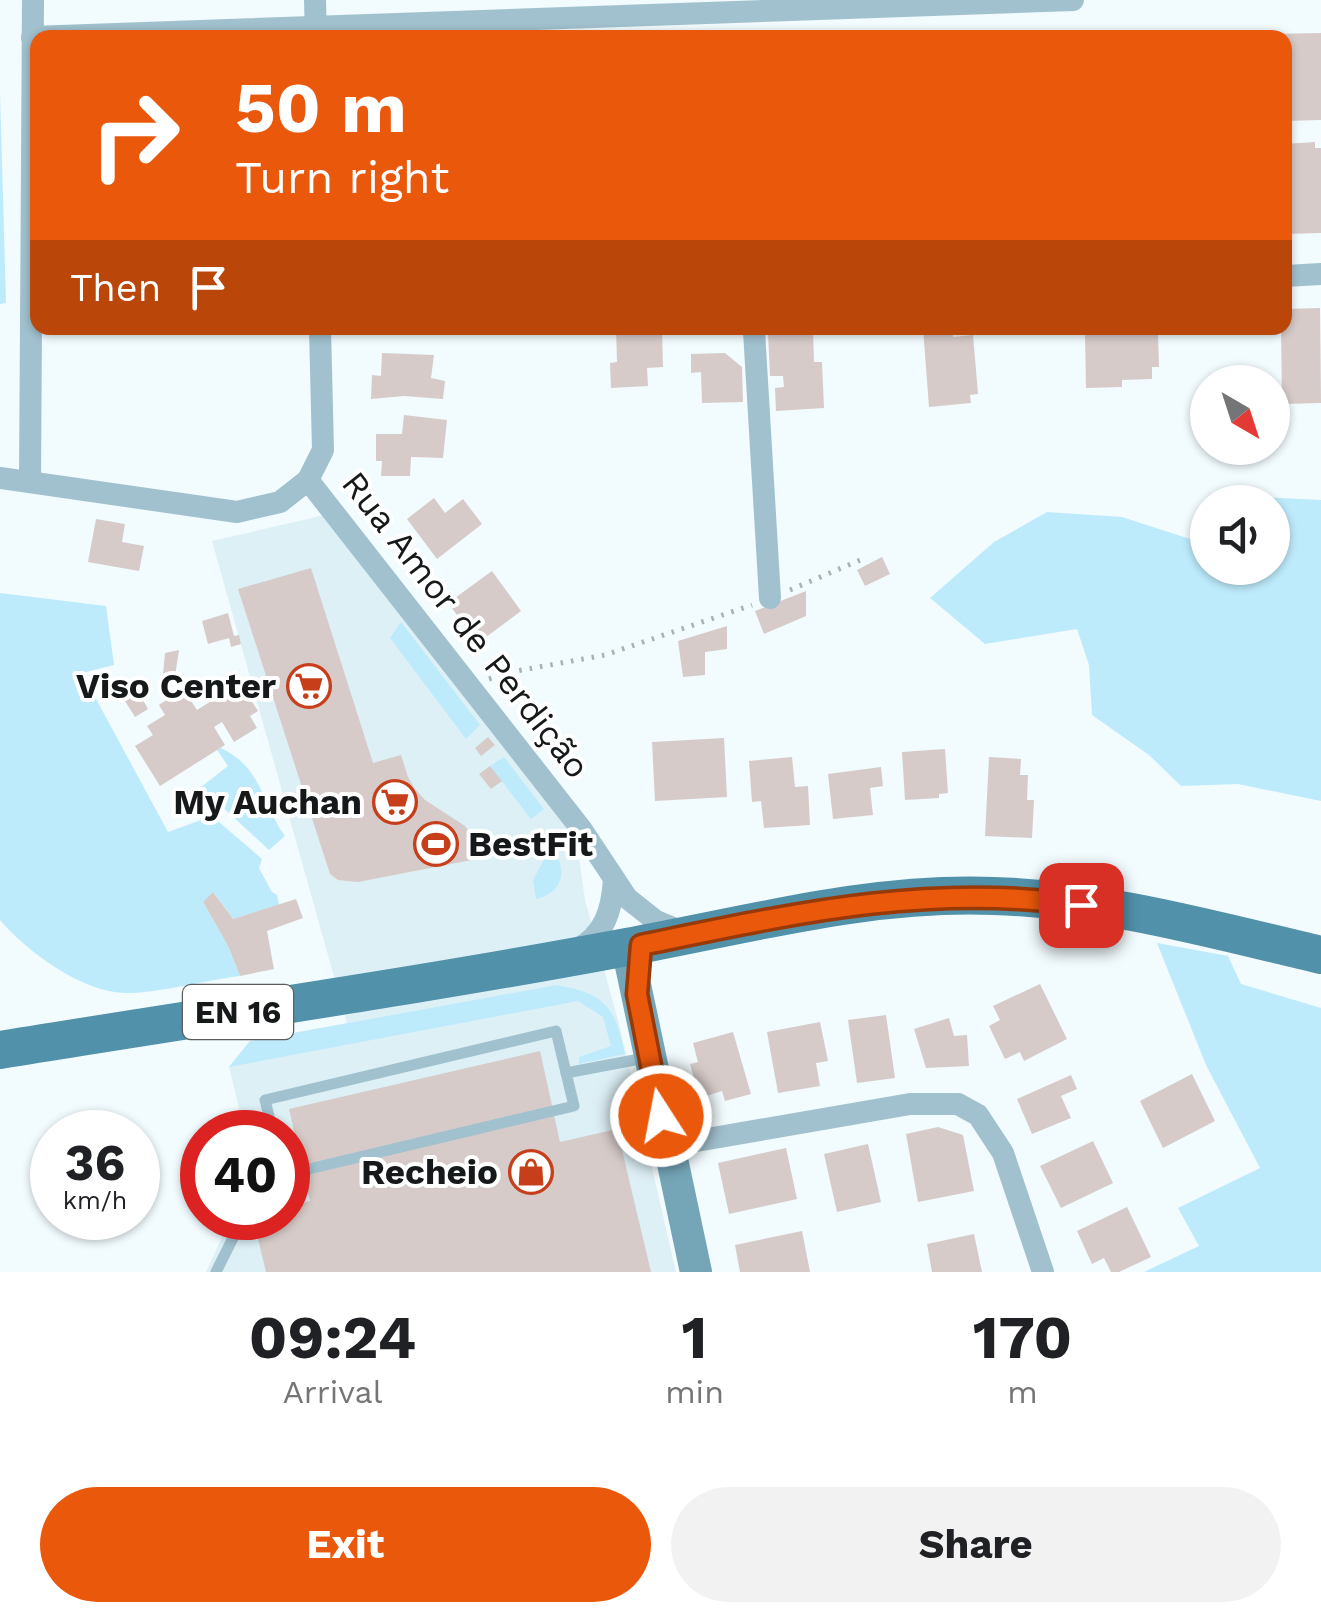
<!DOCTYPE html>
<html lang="en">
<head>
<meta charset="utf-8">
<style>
  body { margin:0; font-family:"Work Sans",sans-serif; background:#f2f2f2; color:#202124; height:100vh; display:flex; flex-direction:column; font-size:38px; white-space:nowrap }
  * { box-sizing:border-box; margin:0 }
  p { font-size:32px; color:#757577 }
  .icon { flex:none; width:55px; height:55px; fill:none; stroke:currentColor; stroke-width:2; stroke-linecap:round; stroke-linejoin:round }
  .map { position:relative; height:1272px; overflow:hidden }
  .panel { display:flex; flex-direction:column; background:#fff; flex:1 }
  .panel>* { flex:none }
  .top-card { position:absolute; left:30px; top:30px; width:1262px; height:305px; border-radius:20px; box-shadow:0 2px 8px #0004; background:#ea580c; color:#fff; overflow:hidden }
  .needle { width:65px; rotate:141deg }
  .controls { position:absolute; left:1190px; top:365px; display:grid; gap:20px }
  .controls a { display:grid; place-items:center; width:100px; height:100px; border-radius:50%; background:#fff; box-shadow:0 2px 8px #0004; font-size:50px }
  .speed { position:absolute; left:30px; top:1110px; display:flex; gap:20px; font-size:50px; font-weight:700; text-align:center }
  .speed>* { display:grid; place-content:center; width:130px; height:130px; border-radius:50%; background:#fff; box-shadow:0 2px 8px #0004; line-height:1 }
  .speed small { font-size:25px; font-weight:400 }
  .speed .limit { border:15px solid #d22; background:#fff; color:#111 }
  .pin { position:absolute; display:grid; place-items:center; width:85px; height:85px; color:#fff; margin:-42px; border-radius:20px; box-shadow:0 5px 15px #0006 }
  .me { position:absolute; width:110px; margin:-55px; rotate:349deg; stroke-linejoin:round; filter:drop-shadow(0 0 8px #0008) }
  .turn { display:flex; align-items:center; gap:35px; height:210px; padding:0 40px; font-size:45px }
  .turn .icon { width:130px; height:130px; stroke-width:2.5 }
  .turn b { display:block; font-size:70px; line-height:85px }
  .then { display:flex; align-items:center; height:95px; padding:0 40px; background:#0003; gap:20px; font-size:38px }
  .eta { display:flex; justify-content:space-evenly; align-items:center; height:170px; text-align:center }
  .eta b { font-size:60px; font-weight:700; line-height:70px }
  .primary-button { display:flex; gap:20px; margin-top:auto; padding:20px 40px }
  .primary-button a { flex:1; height:115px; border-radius:60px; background:#ea580c; color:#fff; font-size:40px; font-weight:700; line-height:115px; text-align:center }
  .primary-button a+a { background:#f2f2f2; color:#202124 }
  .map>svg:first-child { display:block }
  .built { fill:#ddf0f6 }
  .green { fill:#beebfc }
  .building { fill:#d6cbc9 }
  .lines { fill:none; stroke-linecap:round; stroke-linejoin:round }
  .path { stroke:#aab1b3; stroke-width:5; stroke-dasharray:2.5 8; stroke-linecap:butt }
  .lane { stroke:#a1c1ce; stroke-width:11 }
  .street { stroke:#a1c1ce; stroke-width:22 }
  .secondary { stroke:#74a6b8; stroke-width:32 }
  .primary { stroke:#5191a9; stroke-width:38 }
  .route-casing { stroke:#983908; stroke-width:25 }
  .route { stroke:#ea580c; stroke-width:18 }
  .labels { text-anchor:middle; stroke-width:8; stroke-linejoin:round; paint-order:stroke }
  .shield { fill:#fff; stroke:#5b5e5f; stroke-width:2.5 }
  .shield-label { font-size:32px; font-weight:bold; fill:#15191a }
  .street-label { font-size:35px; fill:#15191a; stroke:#fff }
  .poi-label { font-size:35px; font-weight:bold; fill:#15191a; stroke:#fff; text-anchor:end }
</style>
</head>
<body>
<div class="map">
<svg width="1321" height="1272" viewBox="0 0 1321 1272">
  <rect width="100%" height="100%" fill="#f2fbfe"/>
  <path class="built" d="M325,515L576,837L585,900L619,1024L676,1272H206L231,1218H288V1132H245L229,1067L250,1041L347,1023L212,541Z"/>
  <g class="green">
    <path d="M0,93L6,303L0,304Z"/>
    <path d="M1243,496L1321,500V801L1238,784L1181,786L1149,755L1092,715L1089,665L1077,629L985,644L930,598L994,542L1047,512L1122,517L1190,539L1207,525L1208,568H1272V502H1236Z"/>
    <path d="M0,593L106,606L114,665L82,673L168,832L212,816L262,859L259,868L272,892L277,895L279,905L233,919L214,893L203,902L228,946L240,976C207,980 155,994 124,993C82,992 26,951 0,920Z"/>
    <path d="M401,622L480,725L466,739L390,638Z"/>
    <path d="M221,748C263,768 262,805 285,836L269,850L201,787L228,766L217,750Z"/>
    <path d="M504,757L544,809L531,819L490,766Z"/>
    <path d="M551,846C567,867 566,892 536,899L533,880Z"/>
    <path d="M1157,943L1228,956L1241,984L1321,1008V1272H1144L1199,1246L1178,1208L1260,1168L1206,1065Z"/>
    <path d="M557,985C606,994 615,1007 625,1054L579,1064V1057L611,1046L603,1017L578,1001L229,1067L250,1041Z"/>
  </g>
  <g class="building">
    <path d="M1321,33V120L1285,121V38H1271V34Z"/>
    <path d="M1315,142V148H1321V233L1285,234V144Z"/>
    <path d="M1320,308L1321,403L1282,404L1281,328H1285V309Z"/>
    <path d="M616,328H662L663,367L647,368L648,386L611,388L610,363L617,362Z"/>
    <path d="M923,328H952L953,337L973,335L978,394L970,395L971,403L929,407Z"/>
    <path d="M1090,328H1151V333H1158L1159,367H1152V379L1122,380V387L1086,388L1085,333Z"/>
    <path d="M813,331L814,362H822L824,408L776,411L775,388L784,387L783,376H770L768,333Z"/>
    <path d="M382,353L434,355L431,378L445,381L443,399L404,396L371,399L372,375L381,376Z"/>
    <path d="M725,353L742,367L743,402L702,403L701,372L691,373V354Z"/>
    <path d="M404,415L447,420L443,458L411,457L410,476H381L382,461H376V434H402Z"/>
    <path d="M434,498L445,513L463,499L482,524L437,559L407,519Z"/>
    <path d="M96,519L125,524L122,542L144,546L139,571L88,562Z"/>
    <path d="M882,557L890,574L865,586L857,570Z"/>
    <path d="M311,568L373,763L401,755L408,777L415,789L425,800L465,826L479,846L482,858L358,882L338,880L330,874L238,589Z"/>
    <path d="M492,571L521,611L478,643L448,603Z"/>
    <path d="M806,591V616L764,634L755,611Z"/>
    <path d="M228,613L234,636L239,635L241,644L231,647L229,638L208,644L202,621Z"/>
    <path d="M727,626V649L705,652V675L683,677L678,641Z"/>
    <path d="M179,650L175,676L163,675L165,653Z"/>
    <path d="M240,683L258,711L250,716L257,728L234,742L222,722L214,727L225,745L160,786L135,746L153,735L147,726L165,715L159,705L183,689L197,710Z"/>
    <path d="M139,693L148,709L135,717L125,701Z"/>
    <path d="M488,737L495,745L481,756L475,748Z"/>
    <path d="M724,738L727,797L655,801L652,742Z"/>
    <path d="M945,749L948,793L939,794V798L905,800L902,752Z"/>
    <path d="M792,757L795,787L808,786L810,825L764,828L761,801L752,802L749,761Z"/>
    <path d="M989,757L1021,759L1020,775H1028L1027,800H1034L1032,838L985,836Z"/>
    <path d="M490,766L502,781L491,789L479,774Z"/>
    <path d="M881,767L883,786L870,788L873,815L833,819L828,774Z"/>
    <path d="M213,892L233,919L296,899L303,918L267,931L274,969L240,976L228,946L203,902Z"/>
    <path d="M1040,984L1067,1039L1024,1061L1020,1052L1005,1059L989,1026L1000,1020L993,1006Z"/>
    <path d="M886,1015L895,1078L857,1083L848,1020Z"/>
    <path d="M949,1018L954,1036L967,1035L969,1066L926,1068L914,1029Z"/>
    <path d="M820,1022L828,1061L816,1063L820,1086L778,1093L767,1032Z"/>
    <path d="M733,1032L751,1094L725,1101L722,1091L700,1098L690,1064L698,1062L693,1043Z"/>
    <path d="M540,1051L560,1142L617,1129L651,1272H266L253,1218H288V1206L310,1201L289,1109Z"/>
    <path d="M1192,1074L1215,1121L1163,1148L1140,1101Z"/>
    <path d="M1071,1075L1077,1089L1061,1096L1071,1118L1032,1134L1017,1099Z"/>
    <path d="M112,1120L114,1132H84L83,1124Z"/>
    <path d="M938,1127L963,1135L974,1191L918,1202L906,1134Z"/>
    <path d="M1093,1141L1113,1183L1061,1208L1040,1166Z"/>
    <path d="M868,1144L881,1202L837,1212L824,1154Z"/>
    <path d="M786,1148L797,1199L729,1214L718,1163Z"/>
    <path d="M52,1151V1195L45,1197L39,1153Z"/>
    <path d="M1127,1207L1151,1257L1119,1272H1111L1104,1258L1092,1264L1077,1231Z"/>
    <path d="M802,1231L810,1272H740L735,1245Z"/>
    <path d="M974,1234L982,1272H932L927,1244Z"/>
  </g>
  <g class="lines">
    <g class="path">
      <path d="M790,590L865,558"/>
      <path d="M489,679L511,672L605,655L752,605"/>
    </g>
    <g class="lane">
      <path d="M566,1073L645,1058"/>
      <path d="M273,1132L265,1100L556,1031L574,1106L288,1174"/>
      <path d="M216,1272L243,1218"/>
    </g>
    <g class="street">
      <path d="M315,0L316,38"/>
      <path d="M32,37L1073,0"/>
      <path d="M1285,276L1321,274"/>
      <path d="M754,331L770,598"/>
      <path d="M0,478L237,512L280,502L308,480L582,830L627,898L656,921L682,932"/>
      <path d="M308,480L323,450L320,328"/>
      <path d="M30,482L33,0"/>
      <path d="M576,950C605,935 612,910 614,879"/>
      <path d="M667,1146L910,1104H958L978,1115L1003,1153L1043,1272"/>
    </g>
    <path class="secondary" d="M627,947L696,1272"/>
    <path class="primary" d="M0,1050C209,1016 419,986 627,947C748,925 869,891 994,896C1104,899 1214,930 1321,955"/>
  </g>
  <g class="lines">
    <g class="route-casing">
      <path id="route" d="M661,1116L637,994L641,945C792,914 926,883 1081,905"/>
    </g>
    <use href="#route" class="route"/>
  </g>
  <defs>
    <g id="supermarket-ring" transform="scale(2.25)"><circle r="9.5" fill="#fff" stroke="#c73e1a" stroke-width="1.5"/><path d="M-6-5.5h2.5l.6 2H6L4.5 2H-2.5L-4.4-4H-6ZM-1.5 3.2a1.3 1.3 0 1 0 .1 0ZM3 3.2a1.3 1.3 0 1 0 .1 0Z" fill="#c73e1a"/></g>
    <g id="stadium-ring" transform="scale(2.25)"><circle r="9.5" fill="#fff" stroke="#c73e1a" stroke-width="1.5"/><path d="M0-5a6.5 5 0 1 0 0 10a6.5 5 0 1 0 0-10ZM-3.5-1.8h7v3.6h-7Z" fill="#c73e1a"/></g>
    <g id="shop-ring" transform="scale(2.25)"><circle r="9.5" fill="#fff" stroke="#c73e1a" stroke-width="1.5"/><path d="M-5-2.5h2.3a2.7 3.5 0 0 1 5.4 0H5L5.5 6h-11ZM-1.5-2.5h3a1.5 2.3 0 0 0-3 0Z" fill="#c73e1a"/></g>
  </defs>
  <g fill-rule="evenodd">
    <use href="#supermarket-ring" x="309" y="686"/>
    <use href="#supermarket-ring" x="395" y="802"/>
    <use href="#stadium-ring" x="436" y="844"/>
    <use href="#shop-ring" x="531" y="1172"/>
  </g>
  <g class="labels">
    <rect class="shield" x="183" y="985" width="110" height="54" rx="8"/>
    <g class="shield-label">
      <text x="238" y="1023">EN 16</text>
    </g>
    <g class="street-label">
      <text transform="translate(466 625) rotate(52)" y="12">Rua Amor de Perdição</text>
    </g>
    <g class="poi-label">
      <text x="276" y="698">Viso Center</text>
      <text x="362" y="814">My Auchan</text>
      <text x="468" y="856" text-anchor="start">BestFit</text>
      <text x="498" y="1184">Recheio</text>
    </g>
  </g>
</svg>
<div class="controls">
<a><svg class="needle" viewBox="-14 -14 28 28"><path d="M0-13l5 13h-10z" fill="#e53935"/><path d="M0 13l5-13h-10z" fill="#757577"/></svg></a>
<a><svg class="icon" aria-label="sound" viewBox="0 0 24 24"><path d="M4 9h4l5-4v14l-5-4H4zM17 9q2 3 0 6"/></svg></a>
</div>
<div class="speed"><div>36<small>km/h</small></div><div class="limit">40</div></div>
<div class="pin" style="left:1081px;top:905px;background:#d93025"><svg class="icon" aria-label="arrive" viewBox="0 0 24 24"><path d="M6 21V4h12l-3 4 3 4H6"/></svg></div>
<svg class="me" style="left:661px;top:1116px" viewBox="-20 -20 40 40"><circle r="17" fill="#ea580c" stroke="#fff" stroke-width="3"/><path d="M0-11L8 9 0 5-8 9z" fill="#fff"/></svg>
<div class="top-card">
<div class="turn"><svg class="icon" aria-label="right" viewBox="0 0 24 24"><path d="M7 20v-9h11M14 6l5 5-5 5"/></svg><div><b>50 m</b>Turn right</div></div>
<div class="then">Then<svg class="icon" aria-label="arrive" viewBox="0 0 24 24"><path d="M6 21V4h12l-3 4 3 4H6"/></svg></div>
</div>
</div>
<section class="panel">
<div class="eta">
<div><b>09:24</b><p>Arrival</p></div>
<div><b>1</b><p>min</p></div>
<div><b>170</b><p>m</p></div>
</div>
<div class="primary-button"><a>Exit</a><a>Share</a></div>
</section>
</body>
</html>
